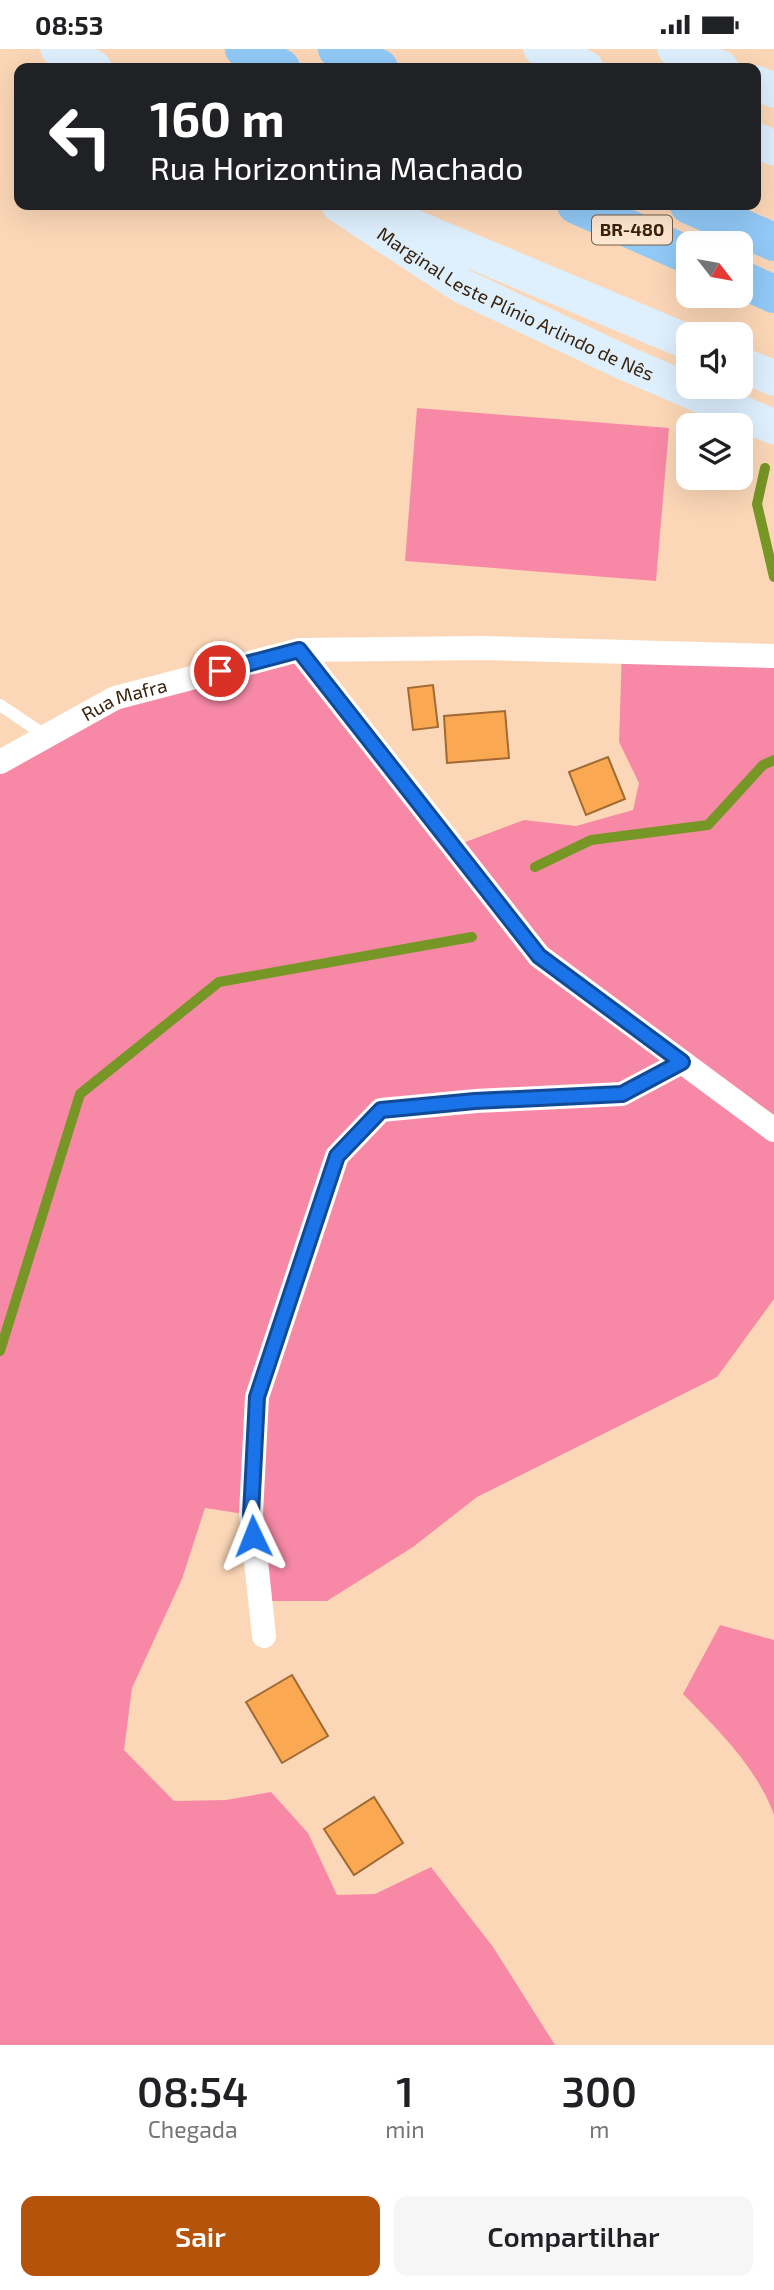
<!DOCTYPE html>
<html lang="pt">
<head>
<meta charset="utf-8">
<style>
  body { margin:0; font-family:"Exo 2",sans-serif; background:#f6f6f6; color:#202124; height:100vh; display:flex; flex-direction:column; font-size:26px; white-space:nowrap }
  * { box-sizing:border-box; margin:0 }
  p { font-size:23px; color:#757577 }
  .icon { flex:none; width:38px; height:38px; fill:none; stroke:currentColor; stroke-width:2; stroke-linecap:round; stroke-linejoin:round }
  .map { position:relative; height:1996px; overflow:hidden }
  .sheet { display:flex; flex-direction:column; background:#fff; flex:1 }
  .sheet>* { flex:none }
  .hud { position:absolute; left:14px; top:14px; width:747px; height:147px; border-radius:14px; box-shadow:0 7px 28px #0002; background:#202124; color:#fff; overflow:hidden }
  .needle { width:46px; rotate:121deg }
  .tools { position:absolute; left:676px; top:182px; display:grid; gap:14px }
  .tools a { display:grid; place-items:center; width:77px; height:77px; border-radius:14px; background:#fff; box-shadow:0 7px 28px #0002; font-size:35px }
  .pin { position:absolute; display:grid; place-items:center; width:60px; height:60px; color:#fff; margin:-30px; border:4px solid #fff; border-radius:50%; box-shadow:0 2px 7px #0007 }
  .me { position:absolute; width:77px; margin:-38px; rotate:358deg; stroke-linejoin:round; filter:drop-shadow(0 0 5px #0008) }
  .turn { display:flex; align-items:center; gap:24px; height:147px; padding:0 21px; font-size:32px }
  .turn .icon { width:91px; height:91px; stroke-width:2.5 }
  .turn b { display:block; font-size:49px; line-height:60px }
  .eta { display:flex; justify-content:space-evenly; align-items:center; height:119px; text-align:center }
  .eta b { font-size:42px; font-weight:600; line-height:49px }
  .cta { display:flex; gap:14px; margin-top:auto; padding:14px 21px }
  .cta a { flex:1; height:80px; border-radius:14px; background:#b45309; color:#fff; font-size:28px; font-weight:600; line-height:80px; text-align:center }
  .cta a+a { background:#f6f6f6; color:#202124 }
  .status { display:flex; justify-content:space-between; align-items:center; height:49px; padding:0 35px; background:#fff; direction:ltr }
  .status svg { height:19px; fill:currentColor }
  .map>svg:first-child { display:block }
  .green { fill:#f889a6 }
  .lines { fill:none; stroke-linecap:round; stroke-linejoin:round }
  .stream { stroke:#769625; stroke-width:10 }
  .building { fill:#fba853; stroke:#9f6a33; stroke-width:2 }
  .lane { stroke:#fff; stroke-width:12 }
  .street { stroke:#fff; stroke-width:24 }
  .secondary { stroke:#deeffd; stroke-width:35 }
  .highway { stroke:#91c9f7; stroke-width:38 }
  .route-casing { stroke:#114b97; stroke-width:18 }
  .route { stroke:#1a73e8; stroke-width:12 }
  .labels { text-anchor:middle; stroke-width:5; stroke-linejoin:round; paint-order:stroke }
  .shield { fill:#ffe7d1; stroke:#755e47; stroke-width:2 }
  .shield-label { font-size:18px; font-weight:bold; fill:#3a230c }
  .street-label { font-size:19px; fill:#3a230c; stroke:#ffe7d1 }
</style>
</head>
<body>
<div class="status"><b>08:53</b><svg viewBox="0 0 49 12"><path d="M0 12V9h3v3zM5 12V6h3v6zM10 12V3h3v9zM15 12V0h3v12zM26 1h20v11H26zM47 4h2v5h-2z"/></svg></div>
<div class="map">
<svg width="774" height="1996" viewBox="0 0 774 1996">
  <rect width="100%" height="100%" fill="#fbd7b7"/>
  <g class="green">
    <path d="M417,359L669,379L656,532L405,512Z"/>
    <path d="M299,601L452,798L524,771L576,777L633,761L639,734L619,693L622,601L774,607V1250L717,1328L477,1448L413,1498L327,1552H260L251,1466L205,1459L182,1530L132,1639L124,1701L174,1752L226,1751L271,1743L308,1784L337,1846L375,1845L431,1818L493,1898L555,1996H0V713L115,649Z"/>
    <path d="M720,1576L774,1591V1766C756,1717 718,1681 683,1645Z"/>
  </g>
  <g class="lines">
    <g class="stream">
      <path d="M765,419L757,455L774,528"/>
      <path d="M535,818L591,791L708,776L763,716L774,711"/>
      <path d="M0,1302L80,1045L219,933L472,888"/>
    </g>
  </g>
  <g class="building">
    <path d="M433,636L438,678L413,681L408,639Z"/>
    <path d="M505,662L509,709L447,714L444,667Z"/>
    <path d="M608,708L625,750L586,766L569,723Z"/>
    <path d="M292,1626L328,1687L282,1714L246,1653Z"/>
    <path d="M374,1748L403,1794L354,1826L324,1780Z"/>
  </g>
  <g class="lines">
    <path class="lane" d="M0,656L46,687"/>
    <g class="street">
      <path d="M299,601L539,907L774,1081"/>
      <path id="s1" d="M0,713L115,649L299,601L484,599L774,607"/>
      <path d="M264,1587L251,1465L257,1348L337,1107L381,1061L476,1052L622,1045L682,1013"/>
    </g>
    <g class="secondary">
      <path d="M58,0L94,19"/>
      <path d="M541,0L586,19"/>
      <path d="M675,0L721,19"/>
      <path d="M756,34L774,41"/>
      <path d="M756,91L774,99"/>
      <path id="s2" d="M339,156L462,237L625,314L774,378"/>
      <path d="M378,163L688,293"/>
      <path d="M740,315L774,329"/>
    </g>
    <g class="highway">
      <path d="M244,0L281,19"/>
      <path d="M337,0L379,19"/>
      <path d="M576,156L688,206"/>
      <path d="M689,156L774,193"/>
      <path d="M740,230L774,245"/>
    </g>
  </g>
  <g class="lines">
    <g class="route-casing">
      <path id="route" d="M220,622L299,601L539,907L682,1013L622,1045L475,1052L381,1061L337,1107L257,1348L251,1465L253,1487"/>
    </g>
    <use href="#route" class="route"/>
  </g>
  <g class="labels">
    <rect class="shield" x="592" y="166.5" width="80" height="29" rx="5"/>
    <g class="shield-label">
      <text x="632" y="187">BR-480</text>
    </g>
    <g class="street-label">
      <text dy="7" stroke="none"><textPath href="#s2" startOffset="203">Marginal Leste Plínio Arlindo de Nês</textPath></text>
      <text dy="7" stroke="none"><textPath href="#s1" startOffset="140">Rua Mafra</textPath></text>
    </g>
  </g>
</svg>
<div class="tools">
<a><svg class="needle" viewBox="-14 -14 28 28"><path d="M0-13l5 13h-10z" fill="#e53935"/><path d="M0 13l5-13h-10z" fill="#757577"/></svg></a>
<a><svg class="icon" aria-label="sound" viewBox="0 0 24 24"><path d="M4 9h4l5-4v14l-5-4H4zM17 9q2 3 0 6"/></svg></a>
<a><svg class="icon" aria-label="layers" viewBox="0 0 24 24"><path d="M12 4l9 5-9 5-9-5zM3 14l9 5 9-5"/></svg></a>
</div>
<div class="pin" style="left:220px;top:622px;background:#d93025"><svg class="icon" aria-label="arrive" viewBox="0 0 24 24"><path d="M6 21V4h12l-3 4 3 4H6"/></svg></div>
<svg class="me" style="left:253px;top:1487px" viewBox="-20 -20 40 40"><path d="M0-17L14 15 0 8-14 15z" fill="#1a73e8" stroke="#fff" stroke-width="4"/></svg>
<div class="hud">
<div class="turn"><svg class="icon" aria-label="left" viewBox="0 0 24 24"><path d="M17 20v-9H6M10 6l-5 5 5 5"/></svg><div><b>160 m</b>Rua Horizontina Machado</div></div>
</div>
</div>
<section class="sheet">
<div class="eta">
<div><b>08:54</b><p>Chegada</p></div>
<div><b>1</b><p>min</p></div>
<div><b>300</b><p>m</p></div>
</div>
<div class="cta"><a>Sair</a><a>Compartilhar</a></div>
</section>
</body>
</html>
